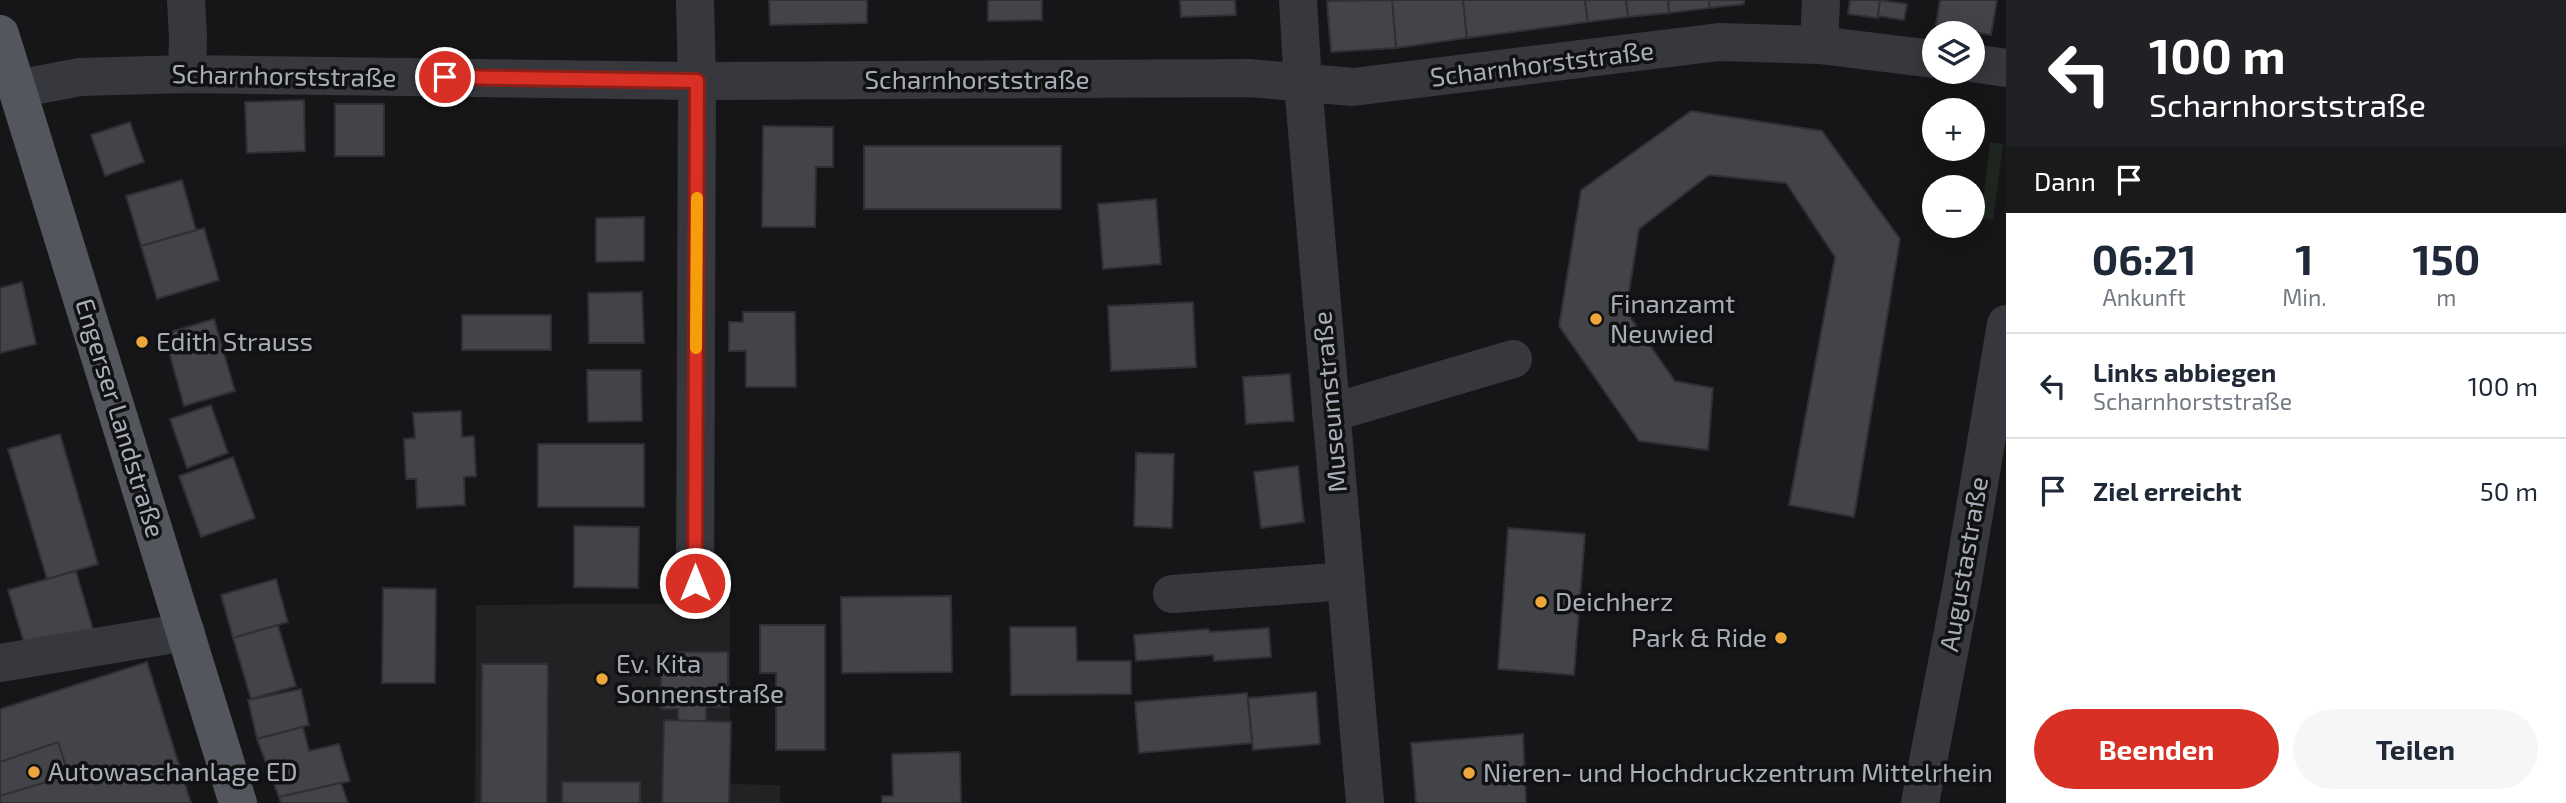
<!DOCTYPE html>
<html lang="de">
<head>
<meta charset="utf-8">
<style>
  body { margin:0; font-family:"Exo 2",sans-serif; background:#f6f6f7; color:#1f2937; height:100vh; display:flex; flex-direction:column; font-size:26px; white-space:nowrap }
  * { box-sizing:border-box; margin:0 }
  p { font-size:23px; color:#747a83 }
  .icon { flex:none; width:38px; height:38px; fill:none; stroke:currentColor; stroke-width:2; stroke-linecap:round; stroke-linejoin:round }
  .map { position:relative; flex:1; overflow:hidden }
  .details { display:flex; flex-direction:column; background:#fff; width:560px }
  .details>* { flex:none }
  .hud { background:#202124; color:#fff; overflow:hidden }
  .buttons { position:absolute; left:1922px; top:21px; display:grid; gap:14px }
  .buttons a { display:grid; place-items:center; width:63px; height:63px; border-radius:50%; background:#fff; box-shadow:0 4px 18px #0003; font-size:35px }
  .pin { position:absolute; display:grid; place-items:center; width:60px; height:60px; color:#fff; margin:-30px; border:4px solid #fff; border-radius:50%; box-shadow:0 2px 7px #0007 }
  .me { position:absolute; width:77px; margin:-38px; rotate:0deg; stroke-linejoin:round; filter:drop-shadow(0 0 5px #0008) }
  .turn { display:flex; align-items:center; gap:24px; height:147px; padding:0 28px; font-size:32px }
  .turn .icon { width:91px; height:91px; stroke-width:2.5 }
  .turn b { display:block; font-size:49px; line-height:60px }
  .then { display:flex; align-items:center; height:66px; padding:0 28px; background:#0003; gap:14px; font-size:26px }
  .eta { display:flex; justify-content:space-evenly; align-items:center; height:119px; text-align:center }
  .eta b { font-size:42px; font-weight:700; line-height:49px }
  .primary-button { display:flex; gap:14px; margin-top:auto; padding:14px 28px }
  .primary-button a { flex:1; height:80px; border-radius:42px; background:#d93025; color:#fff; font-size:28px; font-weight:700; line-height:80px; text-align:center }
  .primary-button a+a { background:#f6f6f7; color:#1f2937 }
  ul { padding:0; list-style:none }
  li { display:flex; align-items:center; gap:21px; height:105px; padding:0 28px; border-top:2px solid #e0e1e3 }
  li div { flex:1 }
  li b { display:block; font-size:26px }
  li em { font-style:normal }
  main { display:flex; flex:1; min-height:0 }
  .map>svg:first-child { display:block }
  .built { fill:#222225 }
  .green { fill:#1e261f }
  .building { fill:#424448; stroke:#303034; stroke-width:2 }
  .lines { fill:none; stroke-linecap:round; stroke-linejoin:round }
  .minor { stroke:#37383d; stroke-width:38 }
  .major { stroke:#53565c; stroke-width:38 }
  .route-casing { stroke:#8d1f18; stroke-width:18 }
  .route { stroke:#d93025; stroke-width:12 }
  .slow { stroke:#f59e0b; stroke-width:12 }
  .poi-dot { fill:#eca63a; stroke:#111113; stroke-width:2.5 }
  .labels { text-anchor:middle; stroke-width:7; stroke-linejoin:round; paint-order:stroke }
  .street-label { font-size:26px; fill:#a8aeb8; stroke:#111113 }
  .poi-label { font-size:26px; fill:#a8aeb8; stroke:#111113; text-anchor:start }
</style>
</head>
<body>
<main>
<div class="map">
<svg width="2006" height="803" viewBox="0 0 2006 803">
  <rect width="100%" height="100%" fill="#161618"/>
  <path class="built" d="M730,603V784L780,785V803H475L476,605Z"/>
  <path class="green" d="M1990,142L2003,144L1993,220L1981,218Z"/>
  <g class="building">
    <path d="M769,0H867V23L770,25Z"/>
    <path d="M988,0H1042V20L988,21Z"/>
    <path d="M1180,0H1235L1236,15L1181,17Z"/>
    <path d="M1392,0H1463L1467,38L1396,48Z"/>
    <path d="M1392,0L1396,48L1331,52L1327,1Z"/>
    <path d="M1463,0H1585L1588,22L1467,38Z"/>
    <path d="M1585,0H1626L1628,17L1588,22Z"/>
    <path d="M1626,0H1668L1669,13L1628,17Z"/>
    <path d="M1668,0H1709L1710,8L1669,13Z"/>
    <path d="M1709,0H1744V4L1710,8Z"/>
    <path d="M1850,0H1880L1878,18L1848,14Z"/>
    <path d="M1880,0L1907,4L1904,20L1878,16Z"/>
    <path d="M1940,0H1997L1991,35L1936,25Z"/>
    <path d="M304,100L305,151L247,153L245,102Z"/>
    <rect x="335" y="104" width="49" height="52"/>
    <path d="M1691,111L1822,131L1900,239L1854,517L1789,505L1835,257L1786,183L1709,175L1639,229L1626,311L1675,381L1713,388L1708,450L1639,441L1559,326L1581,190Z"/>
    <path d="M130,122L144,162L105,176L91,135Z"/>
    <path d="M763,126L833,127V167H816L815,227H762Z"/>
    <rect x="864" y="146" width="197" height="63"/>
    <path d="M182,180L196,230L141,246L126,196Z"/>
    <path d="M1156,199L1161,264L1103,269L1098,204Z"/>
    <path d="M644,217V261L596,262V218Z"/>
    <path d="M204,228L219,280L157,299L141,246Z"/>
    <path d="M22,282L36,344L0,353V288Z"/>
    <path d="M642,292L644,343H589L588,293Z"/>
    <path d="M1193,302L1196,367L1111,371L1108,306Z"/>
    <path d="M743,312H795L796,387H746V351H729V322H743Z"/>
    <rect x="462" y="315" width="89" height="35"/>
    <path d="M214,319L235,391L184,406L164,334Z"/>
    <path d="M587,370H641L642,421L588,422Z"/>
    <path d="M1290,374L1294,421L1246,424L1243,377Z"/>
    <path d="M211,405L228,453L187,468L170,419Z"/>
    <path d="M461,411L462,437L474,436L476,476L464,477L465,505L417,508L416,479H406L404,439L415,438L413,413Z"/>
    <path d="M60,434L98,564L47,579L8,449Z"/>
    <rect x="538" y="444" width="106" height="63"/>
    <path d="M1136,453L1174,454L1172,528L1134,526Z"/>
    <path d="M233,457L255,518L201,537L179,476Z"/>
    <path d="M1298,466L1304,522L1261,528L1254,472Z"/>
    <path d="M574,526L639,527L638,588L574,587Z"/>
    <path d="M1508,528L1585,534L1574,675L1498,669Z"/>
    <path d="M76,571L94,633L27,653L8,590Z"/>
    <path d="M276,579L288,622L233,638L221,595Z"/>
    <path d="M383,588L436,589L435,683H382Z"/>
    <path d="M951,596L952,672L842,673L841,597Z"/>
    <path d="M278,625L296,686L251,699L233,638Z"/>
    <path d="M760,625H825V750H776V673H760Z"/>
    <path d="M1010,627H1076L1077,661H1131V694L1011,695Z"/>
    <path d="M1269,628L1271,657L1214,661L1213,655L1136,661L1134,635L1208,629L1210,632Z"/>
    <path d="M661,652H728V707H706V721H678V709H661Z"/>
    <path d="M147,662L191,803H0V709Z"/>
    <path d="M482,664H548L547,803H481Z"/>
    <path d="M301,689L309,725L257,739L248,700Z"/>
    <path d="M1316,692L1320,744L1253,750L1248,698Z"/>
    <path d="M1247,693L1252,743L1139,753L1135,702Z"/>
    <path d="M664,720L731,722L729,803H662Z"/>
    <path d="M303,727L309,751L339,744L350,781L279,797L257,739Z"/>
    <path d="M1523,734L1526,803H1416L1411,743Z"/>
    <path d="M58,742L69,775L0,796V762Z"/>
    <path d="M960,752L961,803H882V796H893L892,754Z"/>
    <rect x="562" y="782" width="78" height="21"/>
    <path d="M341,783L348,803H281L279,797Z"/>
  </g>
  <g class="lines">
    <g class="minor">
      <path d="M186,0L188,37L187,74"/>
      <path d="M1298,0L1303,84L1365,803"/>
      <path d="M1819,45L1821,0"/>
      <path d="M1972,63L2006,68"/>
      <path d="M17,89L80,77L187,74L697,81L1249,78L1353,87L1719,42L1819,45L1934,59"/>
      <path d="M1331,413L1513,359"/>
      <path d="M695,583L697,81L695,0"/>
      <path d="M1172,594L1346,581"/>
      <path d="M0,663L186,632"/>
      <path d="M1920,803L1962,585L2006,324"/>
    </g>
    <path class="major" d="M0,34L238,803"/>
  </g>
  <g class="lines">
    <g class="route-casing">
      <path id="route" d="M445,77L697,81L695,583"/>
    </g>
    <use href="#route" class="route"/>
    <path class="slow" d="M696,348L697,198"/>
  </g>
  <g class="poi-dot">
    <circle cx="1596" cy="319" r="7"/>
    <circle cx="142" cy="342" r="7"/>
    <circle cx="1541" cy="602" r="7"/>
    <circle cx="1781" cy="638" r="7"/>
    <circle cx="602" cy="679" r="7"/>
    <circle cx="34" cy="772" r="7"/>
    <circle cx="1469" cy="773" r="7"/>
  </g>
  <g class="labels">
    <g class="street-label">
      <text transform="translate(1542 64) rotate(-7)" y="9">Scharnhorststraße</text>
      <text transform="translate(284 76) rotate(1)" y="9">Scharnhorststraße</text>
      <text x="977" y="89">Scharnhorststraße</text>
      <text transform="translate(1330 402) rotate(-95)" y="9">Museumstraße</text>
      <text transform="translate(120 418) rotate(73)" y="9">Engerser Landstraße</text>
      <text transform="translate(1964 564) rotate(-80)" y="9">Augustastraße</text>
    </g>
    <g class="poi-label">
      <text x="1610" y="313">Finanzamt<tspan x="1610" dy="30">Neuwied</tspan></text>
      <text x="156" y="351">Edith Strauss</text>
      <text x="1555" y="611">Deichherz</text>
      <text x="1767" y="647" text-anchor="end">Park &amp; Ride</text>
      <text x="616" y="673">Ev. Kita<tspan x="616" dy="30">Sonnenstraße</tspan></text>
      <text x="48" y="781">Autowaschanlage ED</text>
      <text x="1483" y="782">Nieren- und Hochdruckzentrum Mittelrhein</text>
    </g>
  </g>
</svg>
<div class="buttons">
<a><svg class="icon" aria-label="layers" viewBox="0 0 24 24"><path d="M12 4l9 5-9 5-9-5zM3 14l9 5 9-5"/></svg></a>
<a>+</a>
<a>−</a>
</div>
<div class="pin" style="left:445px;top:77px;background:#d93025"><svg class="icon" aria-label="arrive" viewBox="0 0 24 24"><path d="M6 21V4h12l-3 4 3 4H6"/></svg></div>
<svg class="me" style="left:695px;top:583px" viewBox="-20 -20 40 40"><circle r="17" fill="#d93025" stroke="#fff" stroke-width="3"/><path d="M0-11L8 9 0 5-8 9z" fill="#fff"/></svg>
</div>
<section class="details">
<div class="hud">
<div class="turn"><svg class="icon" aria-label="left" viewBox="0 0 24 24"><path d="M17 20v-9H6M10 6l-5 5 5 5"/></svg><div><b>100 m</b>Scharnhorststraße</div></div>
<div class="then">Dann<svg class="icon" aria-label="arrive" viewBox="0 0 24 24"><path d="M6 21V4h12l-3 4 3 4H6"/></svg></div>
</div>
<div class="eta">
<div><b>06:21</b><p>Ankunft</p></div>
<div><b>1</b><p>Min.</p></div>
<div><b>150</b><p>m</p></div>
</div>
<ul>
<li><svg class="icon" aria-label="left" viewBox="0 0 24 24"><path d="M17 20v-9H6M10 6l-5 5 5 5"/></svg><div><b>Links abbiegen</b><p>Scharnhorststraße</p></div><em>100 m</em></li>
<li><svg class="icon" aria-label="arrive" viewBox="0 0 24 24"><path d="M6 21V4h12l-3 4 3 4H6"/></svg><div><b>Ziel erreicht</b></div><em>50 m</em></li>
</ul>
<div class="primary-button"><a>Beenden</a><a>Teilen</a></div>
</section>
</main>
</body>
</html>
